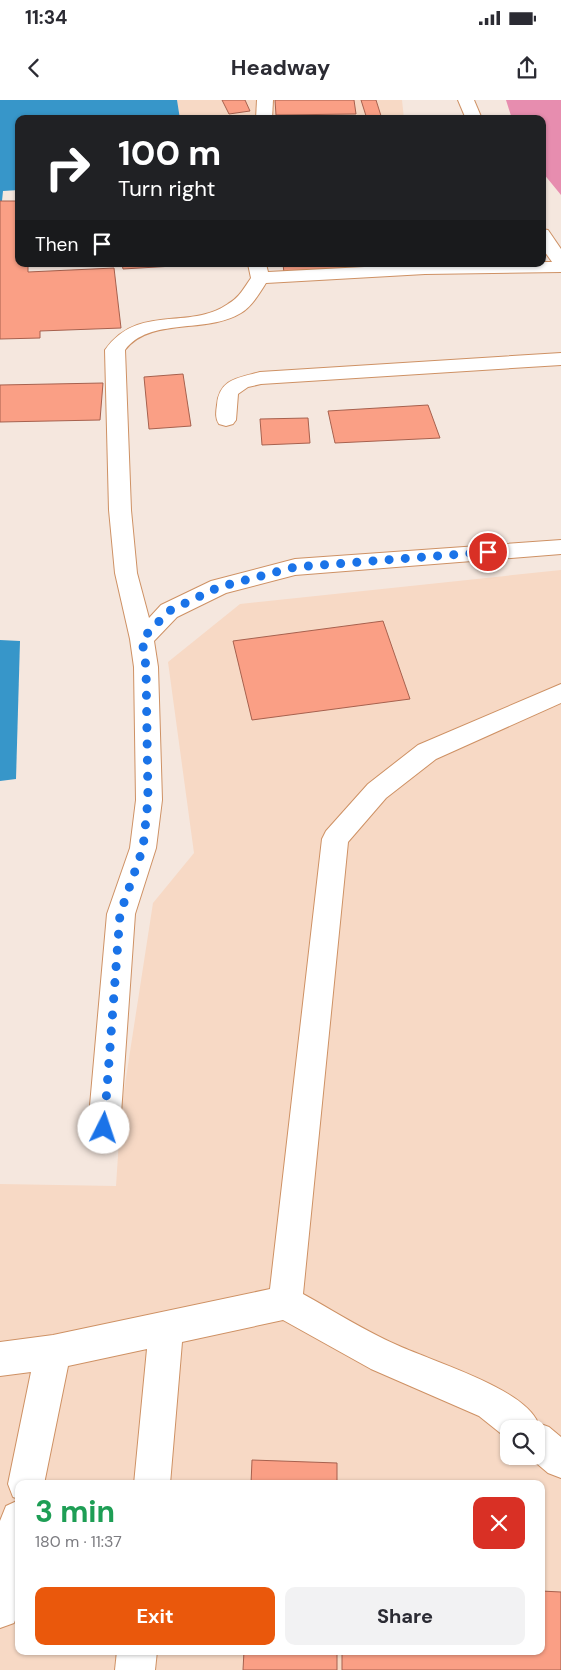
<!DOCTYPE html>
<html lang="en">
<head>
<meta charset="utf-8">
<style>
  body { margin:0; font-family:"DM Sans",sans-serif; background:#f2f2f3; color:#2b2b33; height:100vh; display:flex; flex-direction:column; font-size:19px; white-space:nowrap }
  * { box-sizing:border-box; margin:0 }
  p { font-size:16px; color:#7c7c81 }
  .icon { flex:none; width:28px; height:28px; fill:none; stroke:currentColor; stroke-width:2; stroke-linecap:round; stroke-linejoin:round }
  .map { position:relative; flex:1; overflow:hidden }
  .sheet { position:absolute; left:15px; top:1380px; width:530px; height:175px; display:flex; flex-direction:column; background:#fff; border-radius:10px; box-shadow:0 1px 4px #0004 }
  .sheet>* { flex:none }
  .hud { position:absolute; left:15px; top:15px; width:531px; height:152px; border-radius:10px; box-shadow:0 1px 4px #0004; background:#202124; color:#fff; overflow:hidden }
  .fabs { position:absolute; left:500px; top:1320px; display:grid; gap:10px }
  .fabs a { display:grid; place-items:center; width:45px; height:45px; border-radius:10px; background:#fff; box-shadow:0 1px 4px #0004; font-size:25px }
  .pin { position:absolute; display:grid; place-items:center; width:42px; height:42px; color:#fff; margin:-21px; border:2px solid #fff; border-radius:50%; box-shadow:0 1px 5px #0007 }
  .me { position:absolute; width:55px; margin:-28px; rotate:4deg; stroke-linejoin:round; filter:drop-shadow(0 0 4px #0008) }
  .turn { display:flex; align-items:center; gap:18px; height:105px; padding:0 20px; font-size:22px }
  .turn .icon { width:65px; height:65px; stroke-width:2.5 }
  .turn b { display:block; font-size:35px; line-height:42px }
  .then { display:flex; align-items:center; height:48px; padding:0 20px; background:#0003; gap:10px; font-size:19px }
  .round { display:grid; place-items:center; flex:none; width:52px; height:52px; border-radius:10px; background:#f2f2f3 }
  .head { display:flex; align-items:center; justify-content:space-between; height:85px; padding:0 20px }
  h1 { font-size:30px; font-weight:700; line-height:38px; color:#1e9e55 }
  .action { display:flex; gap:10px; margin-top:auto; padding:10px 20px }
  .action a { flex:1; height:58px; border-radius:10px; background:#ea580c; color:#fff; font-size:20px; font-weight:700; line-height:58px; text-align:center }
  .action a+a { background:#f2f2f3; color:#2b2b33 }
  .status { display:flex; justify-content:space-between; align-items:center; height:35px; padding:0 25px; background:#fff; direction:ltr }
  .status svg { height:14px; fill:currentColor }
  header { display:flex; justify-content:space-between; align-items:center; height:65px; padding:0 20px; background:#fff; font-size:22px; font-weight:700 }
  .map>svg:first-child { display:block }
  .built { fill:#f7d9c5; fill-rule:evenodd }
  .forest { fill:#e78daf }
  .water { fill:#3796c9 }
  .building { fill:#fa9f85; stroke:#a7614e }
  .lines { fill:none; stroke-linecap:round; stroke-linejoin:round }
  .minor-casing { stroke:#ce9164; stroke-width:2 }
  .major-casing { stroke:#ce9164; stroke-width:2 }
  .minor { fill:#fff; fill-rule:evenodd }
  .major { fill:#fff; fill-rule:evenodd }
  .route { stroke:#1a73e8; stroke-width:9; stroke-dasharray:0 16.2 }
</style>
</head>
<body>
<div class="status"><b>11:34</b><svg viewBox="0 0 49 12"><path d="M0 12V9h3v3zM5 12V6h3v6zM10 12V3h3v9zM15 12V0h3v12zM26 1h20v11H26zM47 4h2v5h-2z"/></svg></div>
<header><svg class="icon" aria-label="back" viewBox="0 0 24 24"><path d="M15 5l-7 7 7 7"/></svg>Headway<svg class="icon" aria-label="share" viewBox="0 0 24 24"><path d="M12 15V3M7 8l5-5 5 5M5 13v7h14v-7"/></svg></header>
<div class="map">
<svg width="561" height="1570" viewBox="0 0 561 1570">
  <rect width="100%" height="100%" fill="#f5e7de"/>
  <g class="built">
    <path d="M177,0H402L404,19H180Z"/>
    <path d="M561,470V1570H0V1084L116,1086L121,1010L153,803L194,753L168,562L240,504ZM509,1329H536V1356H509ZM19,1384H541V1551H19Z"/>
  </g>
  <path class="forest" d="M506,0H561V95L543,73L542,19H512Z"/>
  <g class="water">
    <path d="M0,0H177L180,19H19V90L3,91L2,101H0Z"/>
    <path d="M0,540L20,541L16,679L0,681Z"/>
  </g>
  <g class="building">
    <path d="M222,0H245L250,11L229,14Z"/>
    <path d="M275,0H354L356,14L276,15Z"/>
    <path d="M361,0H376L382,19H367Z"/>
    <path d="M0,101H19V164H28V172L114,168L121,228L40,231V238L0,239Z"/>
    <path d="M122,164H207L123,169Z"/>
    <path d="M283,164H457L284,173Z"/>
    <path d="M183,274L191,326L149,329L144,277Z"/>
    <path d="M103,283L100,320L0,322V285Z"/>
    <path d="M428,305L440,338L335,343L328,311Z"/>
    <path d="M308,318L310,343L262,345L260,319Z"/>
    <path d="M383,521L410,599L252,620L233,541Z"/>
    <path d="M252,1360L337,1363V1384H251Z"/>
    <path d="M541,1491L561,1492V1570H342V1551H541Z"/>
    <path d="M244,1551H337V1570H243Z"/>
  </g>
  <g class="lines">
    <g class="minor-casing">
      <g id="minor">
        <path d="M257,0H273L272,19H256Z"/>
        <path d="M542,162H561V172L425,174L266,183C259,194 252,206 241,213C207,234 149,217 125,250L131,410L137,473L149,518L161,505L211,481L295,459L561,440V454L295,475L226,493L177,517L154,541L158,567L162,700L156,748L135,814L120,1028L115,1038L104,1043L93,1038L88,1028L107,814L130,748L136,700L134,567L130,539L115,473L109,410L105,250C138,203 189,231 228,204C239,198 244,188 251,178L248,164H266L268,172L422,164H542Z"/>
        <path d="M561,253V265L261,284L248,287L238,294L236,320L233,324L226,326L219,324C215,318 216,312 217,305C219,279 238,278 260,272Z"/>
        <path d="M561,584V603L436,659L386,698L348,742L303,1194C334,1211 365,1231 397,1245C431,1261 524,1288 538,1323L549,1327L561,1337V1378L548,1373L528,1356H536V1329H509V1340L479,1316L371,1269L283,1220L182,1242L170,1384H134L147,1249L68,1266L44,1384H19V1399L13,1397L8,1384L31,1272L0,1276V1242L53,1235L270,1189L322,739L326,731L368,684L418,645Z"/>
        <path d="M19,1400V1510L14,1523L0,1528V1421L6,1406Z"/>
        <path d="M117,1551H157L155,1570H115Z"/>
      </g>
    </g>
    <g class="major-casing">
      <g id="major">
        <path d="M458,0H474L482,19H466Z"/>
        <path d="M542,129L548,130L561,149V167L555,166L542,148Z"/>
      </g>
    </g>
    <use href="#minor" class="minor"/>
    <use href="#major" class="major"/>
  </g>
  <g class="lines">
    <path class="route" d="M104,1028L120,814L143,748L148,700L146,567L142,539L169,511L219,487L295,467L488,452"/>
  </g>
</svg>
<div class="fabs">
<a><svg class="icon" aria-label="search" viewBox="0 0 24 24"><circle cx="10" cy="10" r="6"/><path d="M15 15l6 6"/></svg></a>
</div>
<div class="pin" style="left:488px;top:452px;background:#d93025"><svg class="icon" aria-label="arrive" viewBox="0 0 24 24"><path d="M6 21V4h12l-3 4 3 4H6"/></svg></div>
<svg class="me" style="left:104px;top:1028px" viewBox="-20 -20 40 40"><circle r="19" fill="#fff"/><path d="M0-13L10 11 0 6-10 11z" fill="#1a73e8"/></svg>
<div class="hud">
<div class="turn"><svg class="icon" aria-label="right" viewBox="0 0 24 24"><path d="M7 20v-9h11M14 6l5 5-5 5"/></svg><div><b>100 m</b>Turn right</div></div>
<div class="then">Then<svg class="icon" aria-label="arrive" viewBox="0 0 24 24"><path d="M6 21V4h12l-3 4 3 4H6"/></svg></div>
</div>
<section class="sheet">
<div class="head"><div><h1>3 min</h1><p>180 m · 11:37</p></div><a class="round" style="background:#d93025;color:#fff"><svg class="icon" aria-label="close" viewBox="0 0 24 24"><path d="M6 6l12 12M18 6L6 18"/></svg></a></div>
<div class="action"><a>Exit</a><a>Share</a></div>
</section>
</div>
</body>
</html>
